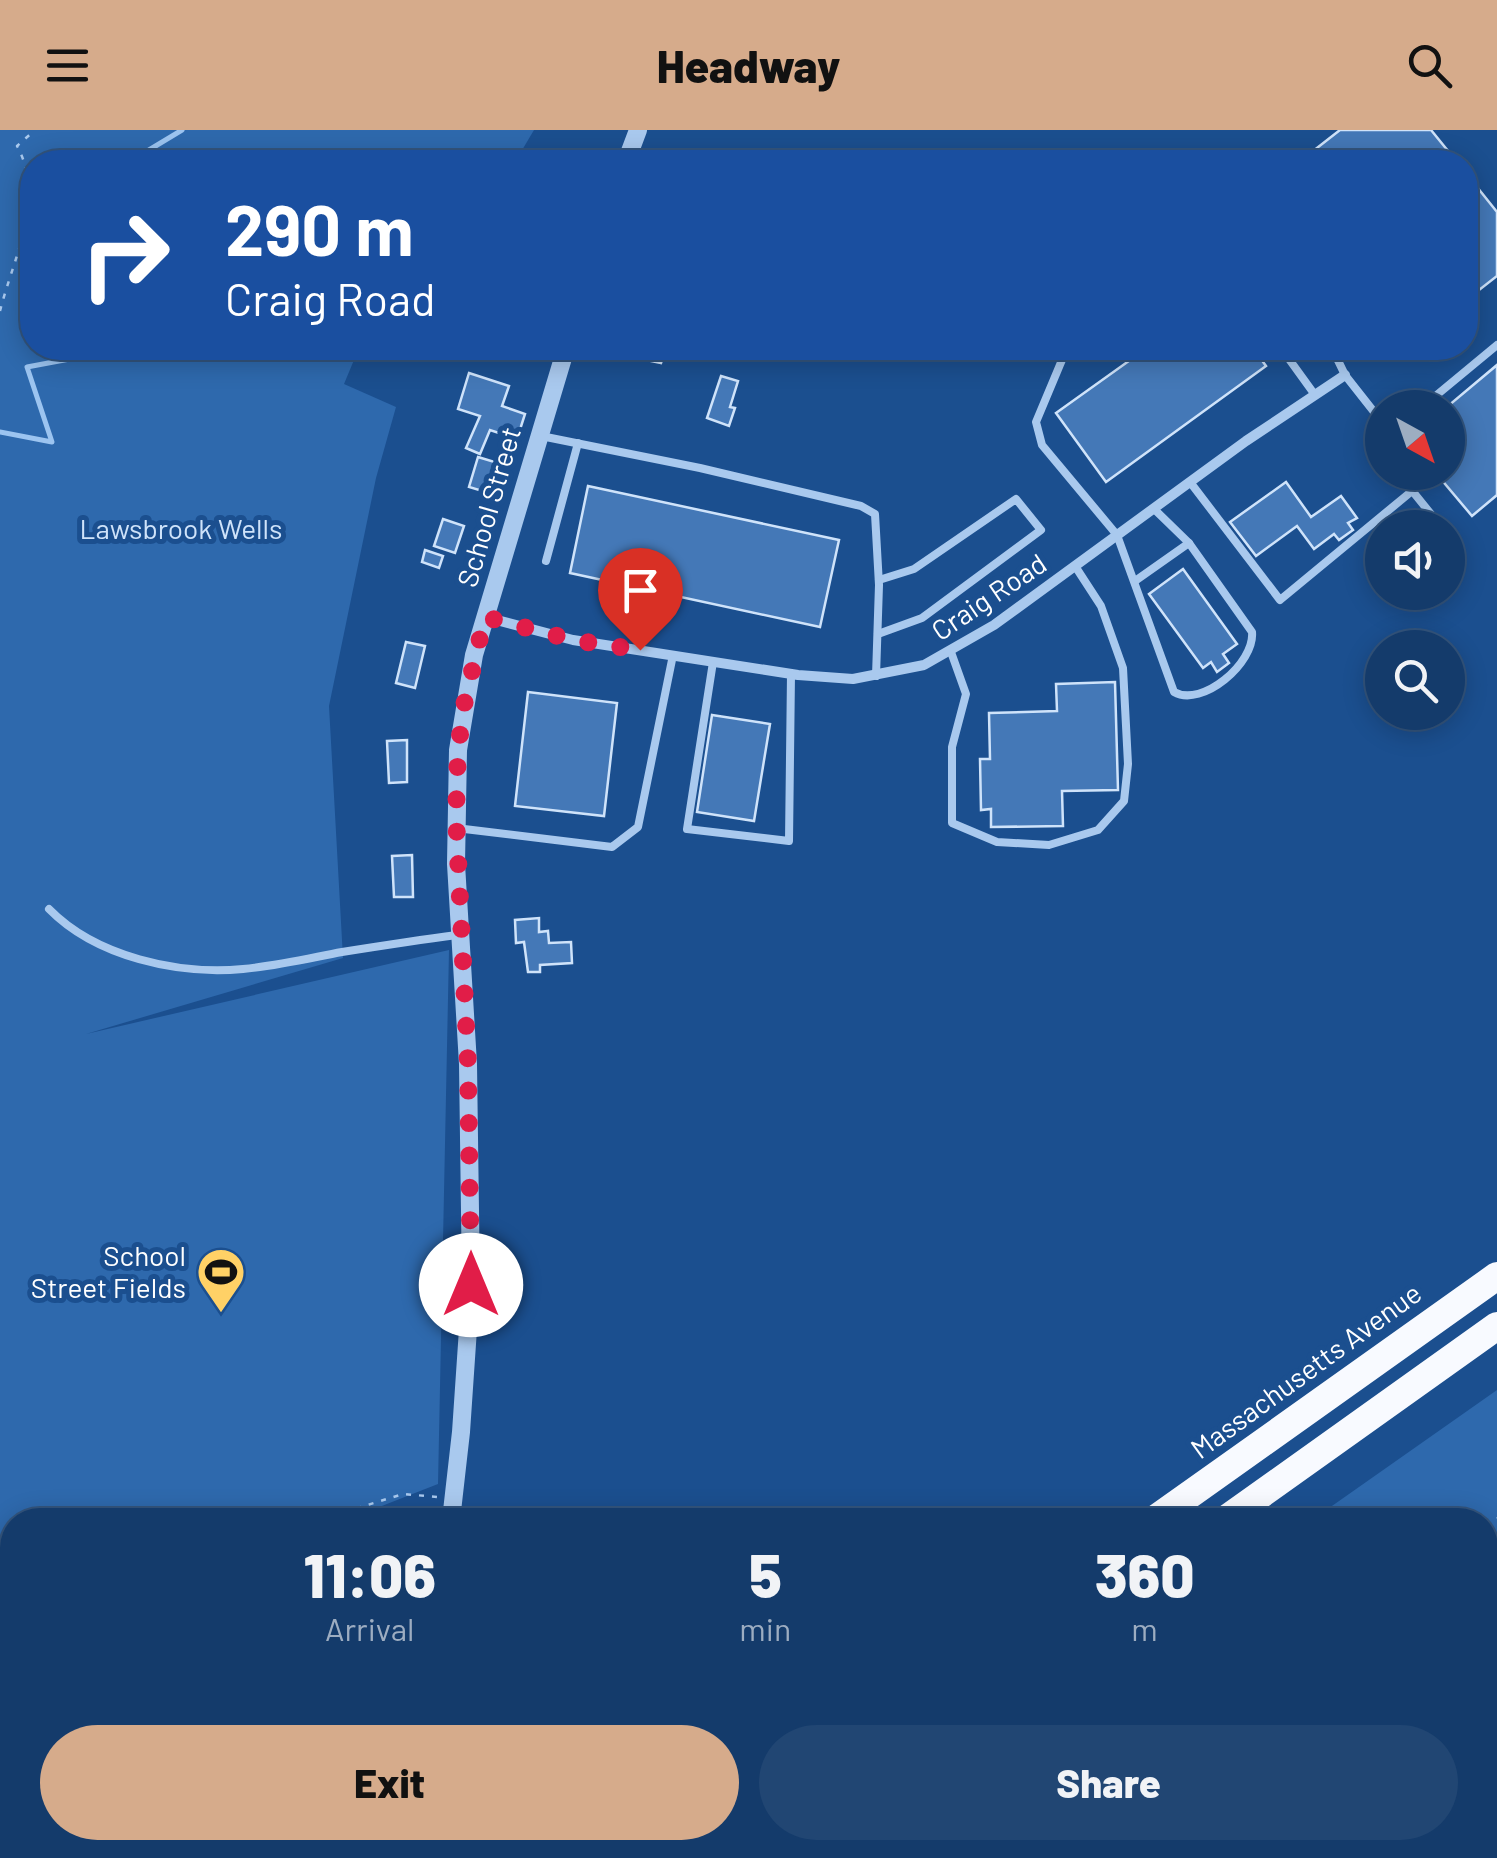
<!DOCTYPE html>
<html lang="en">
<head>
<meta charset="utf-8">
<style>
  body { margin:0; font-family:Barlow,sans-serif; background:#214673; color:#f1f3f6; height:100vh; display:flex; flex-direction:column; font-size:38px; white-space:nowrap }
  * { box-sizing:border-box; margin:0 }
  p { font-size:32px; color:#9dadc1 }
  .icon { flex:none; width:55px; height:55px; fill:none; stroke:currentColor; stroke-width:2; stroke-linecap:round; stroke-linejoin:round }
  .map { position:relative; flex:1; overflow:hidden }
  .side { position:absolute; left:0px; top:1378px; width:1498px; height:352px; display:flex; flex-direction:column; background:#143b6b; border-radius:40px 40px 0 0; box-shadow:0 5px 25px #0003,0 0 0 2px #33557e }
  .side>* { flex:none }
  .guide { position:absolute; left:20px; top:20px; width:1458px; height:210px; border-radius:40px; box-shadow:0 5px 25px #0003,0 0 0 2px #33557e; background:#1a4fa0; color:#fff; overflow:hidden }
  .needle { width:65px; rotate:140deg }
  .fabs { position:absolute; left:1365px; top:260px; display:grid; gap:20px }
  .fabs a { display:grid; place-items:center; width:100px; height:100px; border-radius:50%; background:#143b6b; box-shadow:0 5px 25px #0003,0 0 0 2px #33557e; font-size:50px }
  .pin { position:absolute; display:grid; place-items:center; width:85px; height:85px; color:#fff; margin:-102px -42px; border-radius:50% 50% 50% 0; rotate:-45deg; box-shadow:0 0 10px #0007 }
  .pin .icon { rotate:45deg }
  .me { position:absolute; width:110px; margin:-55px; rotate:0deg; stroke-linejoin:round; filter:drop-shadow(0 0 8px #0008) }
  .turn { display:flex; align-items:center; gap:35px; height:210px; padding:0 40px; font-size:45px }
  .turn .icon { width:130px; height:130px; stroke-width:2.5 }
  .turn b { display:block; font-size:70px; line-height:85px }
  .eta { display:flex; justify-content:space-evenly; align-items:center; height:170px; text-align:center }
  .eta b { font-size:60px; font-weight:800; line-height:70px }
  .cta { display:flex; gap:20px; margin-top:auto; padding:20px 40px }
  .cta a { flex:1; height:115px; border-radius:60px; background:#d6ab8b; color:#111; font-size:40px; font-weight:800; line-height:115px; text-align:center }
  .cta a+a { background:#214673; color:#f1f3f6 }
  header { display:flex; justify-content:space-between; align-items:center; height:130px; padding:0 40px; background:#d6ab8b; color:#111; font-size:45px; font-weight:800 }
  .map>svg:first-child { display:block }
  .green { fill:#2e69ad }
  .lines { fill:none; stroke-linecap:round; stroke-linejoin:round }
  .stream { stroke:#9cc4f0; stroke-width:5 }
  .building { fill:#4478b7; stroke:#cfe3fa; stroke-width:2.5 }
  .path { stroke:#a9c9ee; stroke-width:2.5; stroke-dasharray:5 8; stroke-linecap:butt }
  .service { stroke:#a9c9ee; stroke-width:8 }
  .minor { stroke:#a9c9ee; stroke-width:10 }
  .tertiary { stroke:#a9c9ee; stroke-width:18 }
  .trunk { stroke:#f8faff; stroke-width:28 }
  .route { stroke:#e11d48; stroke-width:18; stroke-dasharray:0 32.4 }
  .labels { text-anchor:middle; stroke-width:10; stroke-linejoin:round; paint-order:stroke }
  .street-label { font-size:28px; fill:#fff; stroke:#1b4f8f }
  .park-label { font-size:28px; fill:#cfe3fa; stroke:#1b4f8f }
  .poi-label { font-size:28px; fill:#fff; stroke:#1b4f8f; text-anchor:end }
</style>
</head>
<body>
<header><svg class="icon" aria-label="menu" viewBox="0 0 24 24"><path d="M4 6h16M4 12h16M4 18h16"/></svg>Headway<svg class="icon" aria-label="search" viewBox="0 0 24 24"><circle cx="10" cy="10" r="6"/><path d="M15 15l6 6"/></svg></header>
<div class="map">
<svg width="1497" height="1728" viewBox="0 0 1497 1728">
  <rect width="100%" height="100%" fill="#1b4f8f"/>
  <g class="green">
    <path d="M0,0H534L515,32H32V218H359L344,254L396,277L376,348L329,576L343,828L86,904L449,820L438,1354L346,1390H12V1521L0,1526Z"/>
    <path d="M1497,1260V1728H835L849,1718H1485V1390H1312Z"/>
    <path d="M12,1530V1718H397L395,1728H0V1534Z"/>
  </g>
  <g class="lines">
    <g class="stream">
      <path d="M129,32L182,0"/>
      <path d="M0,302L52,312L27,237L91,225L98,218"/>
    </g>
  </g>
  <g class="building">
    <path d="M1340,0H1431L1457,32H1299Z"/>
    <path d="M1465,42L1497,82V146L1465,171Z"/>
    <path d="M623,218H666L661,233L637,228L638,225L622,220Z"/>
    <path d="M1147,218H1253L1266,236L1106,352L1056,283Z"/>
    <path d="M1497,235V365L1472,386L1435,342H1448V276Z"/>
    <path d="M469,243L509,256L502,276L525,284L517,309L490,300L480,324L466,318L480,286L458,279Z"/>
    <path d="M721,246L738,251L730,277L735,278L729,296L707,288Z"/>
    <path d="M478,327L498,333L489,363L469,357Z"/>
    <path d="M1286,352L1311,387L1341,366L1357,388L1348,393L1353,400L1339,410L1334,404L1314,419L1297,396L1256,426L1230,392Z"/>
    <path d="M588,356L839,410L820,497L570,443Z"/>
    <path d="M443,389L464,396L455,423L434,416Z"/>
    <path d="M425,420L443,426L439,438L422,432Z"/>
    <path d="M1183,439L1237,514L1223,524L1229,533L1217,542L1211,532L1203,538L1149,464Z"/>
    <path d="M406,512L425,516L415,558L396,553Z"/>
    <path d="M1115,552L1118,660L1062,661L1063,696L991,697V679L981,680L980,629H990L989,583L1057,581L1056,554Z"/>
    <path d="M528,562L617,573L604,686L515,676Z"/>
    <path d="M712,585L770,594L754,691L697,682Z"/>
    <path d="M407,610V652L389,653L387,611Z"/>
    <path d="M412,725L413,767H394L392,726Z"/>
    <path d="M539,788V802L548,801L549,813L571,812L572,833L540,835V842H528L524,812L516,813L515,790Z"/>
  </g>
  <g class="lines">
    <g class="path">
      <path d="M0,181C13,129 46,68 17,16L35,0"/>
      <path d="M319,1390L403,1364L438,1367"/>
      <path d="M1485,1394L1497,1388"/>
      <path d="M0,1488L12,1484"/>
      <path d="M1463,1728V1718"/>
    </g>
    <g class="service">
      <path d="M1067,218L1036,292L1042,315L1117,405L1174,562C1202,578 1255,533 1252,502L1189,413L1154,379"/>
      <path d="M1281,218L1315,265"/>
      <path d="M1332,218L1345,245L1382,292"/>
      <path d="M1421,278L1497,215"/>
      <path d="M541,306L700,338L861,376L875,384L879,455L876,546"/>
      <path d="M1382,325V326"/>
      <path d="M1397,342L1439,394"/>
      <path d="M1190,352L1280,470L1412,361"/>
      <path d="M546,431L578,313"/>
      <path d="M1135,451L1189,413"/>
      <path d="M878,504L922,488L1041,400L1016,369L914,439L879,450"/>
      <path d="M951,522L966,564L952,617V693L997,712L1049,715L1098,700L1124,671L1128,634L1123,538L1101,476L1075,436"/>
      <path d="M713,532L687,699L789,711L791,544"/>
      <path d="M456,698L612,717L638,697L673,525"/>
      <path d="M49,779C96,827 178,845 243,839C276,836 310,828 342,822C380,816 419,810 457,805"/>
    </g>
    <path class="minor" d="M485,487L573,510L798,545L853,549L924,535L994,495L1246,311L1345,245"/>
    <g class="tertiary">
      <path d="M626,32L638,0"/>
      <path d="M451,1390L461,1302L471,1155L468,934L456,734L458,620L474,525L566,218"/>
      <path d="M404,1728L405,1718"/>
    </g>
    <g class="trunk">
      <path d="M1154,1390L1497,1146"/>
      <path d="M1225,1390L1497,1196"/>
      <path d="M679,1728L694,1718"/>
      <path d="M749,1728L764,1718"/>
    </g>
  </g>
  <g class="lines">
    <path class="route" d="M471,1155L468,934L456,686L458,620L464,575L485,487L573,510L640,520"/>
  </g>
  <defs>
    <g id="stadium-pin" transform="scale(2.5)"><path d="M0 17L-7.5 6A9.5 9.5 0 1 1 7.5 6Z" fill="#ffd166" stroke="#1b4f8f"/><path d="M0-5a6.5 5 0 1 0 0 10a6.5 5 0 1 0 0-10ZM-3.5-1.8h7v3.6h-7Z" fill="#111"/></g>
  </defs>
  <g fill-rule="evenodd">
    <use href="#stadium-pin" x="221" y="1142"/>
  </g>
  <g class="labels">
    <g class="street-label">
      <text transform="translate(489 377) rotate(-74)" y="10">School Street</text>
      <text transform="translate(989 467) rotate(-34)" y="10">Craig Road</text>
      <text transform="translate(1306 1241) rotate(-36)" y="10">Massachusetts Avenue</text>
    </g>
    <g class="park-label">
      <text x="181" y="409">Lawsbrook Wells</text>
    </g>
    <g class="poi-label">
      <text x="186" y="1136">School<tspan x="186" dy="32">Street Fields</tspan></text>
    </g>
  </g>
</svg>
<div class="fabs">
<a><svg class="needle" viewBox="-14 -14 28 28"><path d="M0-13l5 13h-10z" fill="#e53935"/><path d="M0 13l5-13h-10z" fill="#9dadc1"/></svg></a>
<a><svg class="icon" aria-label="sound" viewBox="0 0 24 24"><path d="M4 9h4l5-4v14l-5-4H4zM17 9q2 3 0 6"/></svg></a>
<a><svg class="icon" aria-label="search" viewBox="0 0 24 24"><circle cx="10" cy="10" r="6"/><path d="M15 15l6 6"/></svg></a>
</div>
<div class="pin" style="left:640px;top:520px;background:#d93025"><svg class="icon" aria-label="arrive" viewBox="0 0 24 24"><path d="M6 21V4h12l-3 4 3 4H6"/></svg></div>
<svg class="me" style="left:471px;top:1155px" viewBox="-20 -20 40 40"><circle r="19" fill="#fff"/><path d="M0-13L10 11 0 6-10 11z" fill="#e11d48"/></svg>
<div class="guide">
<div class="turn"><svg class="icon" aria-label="right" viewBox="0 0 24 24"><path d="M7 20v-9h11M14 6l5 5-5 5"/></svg><div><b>290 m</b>Craig Road</div></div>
</div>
<section class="side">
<div class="eta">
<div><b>11:06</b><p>Arrival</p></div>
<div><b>5</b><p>min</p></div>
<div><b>360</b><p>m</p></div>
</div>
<div class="cta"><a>Exit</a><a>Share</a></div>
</section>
</div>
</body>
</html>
